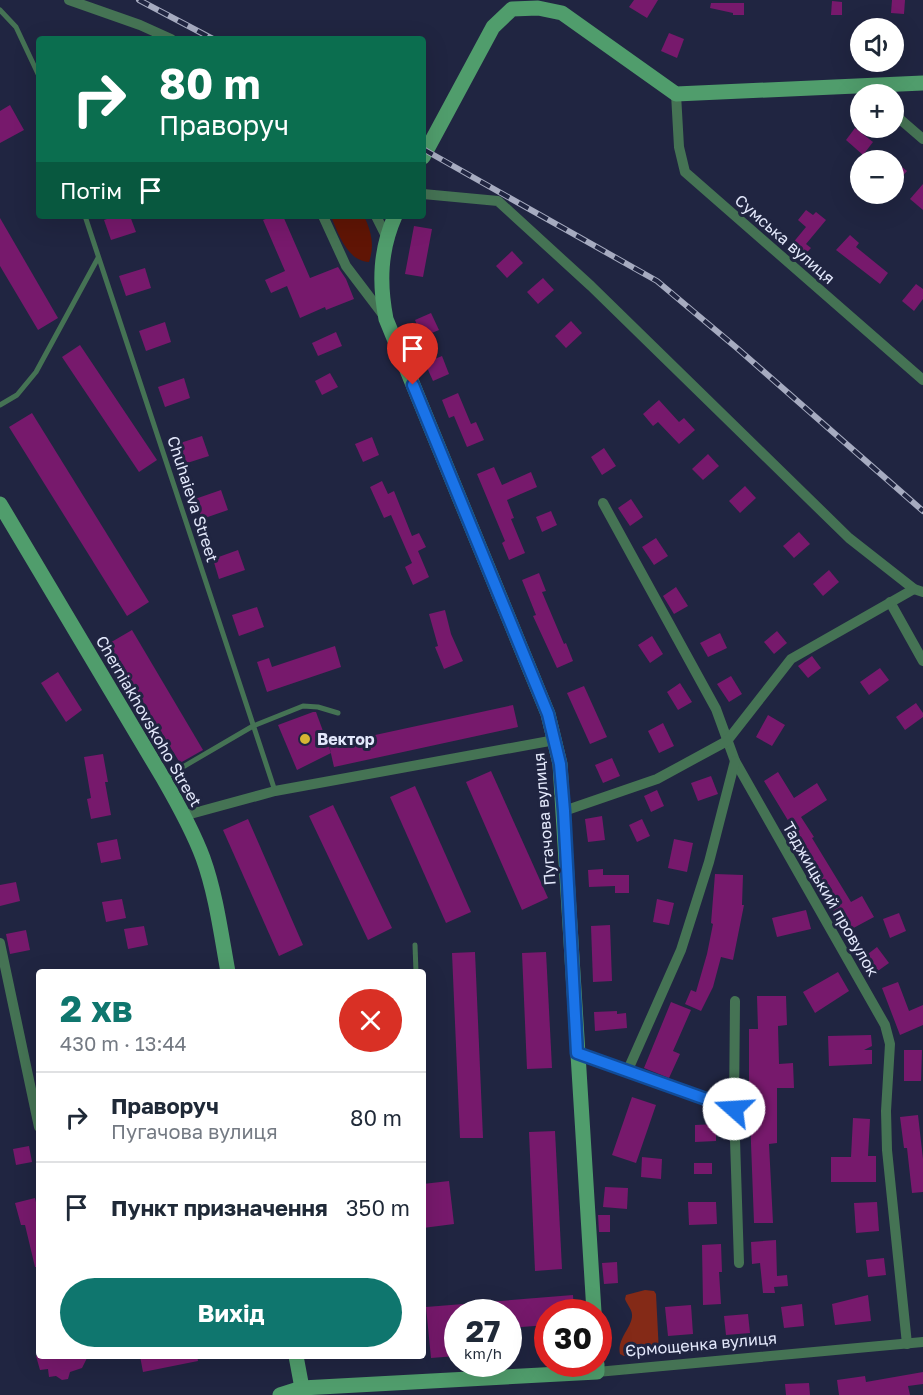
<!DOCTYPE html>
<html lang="uk">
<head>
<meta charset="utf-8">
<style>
  body { margin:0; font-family:"Golos Text",sans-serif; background:#f6f6f7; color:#1f2937; height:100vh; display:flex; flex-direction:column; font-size:22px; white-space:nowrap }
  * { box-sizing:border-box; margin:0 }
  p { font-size:20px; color:#747a83 }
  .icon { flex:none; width:33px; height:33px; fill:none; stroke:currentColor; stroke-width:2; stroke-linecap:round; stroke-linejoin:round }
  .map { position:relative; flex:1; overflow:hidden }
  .panel { position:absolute; left:36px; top:969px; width:390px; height:390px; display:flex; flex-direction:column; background:#fff; border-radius:6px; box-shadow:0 6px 24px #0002 }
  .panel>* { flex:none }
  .banner { position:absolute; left:36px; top:36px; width:390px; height:183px; border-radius:6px; box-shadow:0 6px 24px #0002; background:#0b6e4f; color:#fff; overflow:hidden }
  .fabs { position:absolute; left:850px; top:18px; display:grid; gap:12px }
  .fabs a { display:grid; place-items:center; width:54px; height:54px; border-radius:50%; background:#fff; box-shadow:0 6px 24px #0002; font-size:30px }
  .speed { position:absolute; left:444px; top:1299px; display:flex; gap:12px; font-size:30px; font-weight:700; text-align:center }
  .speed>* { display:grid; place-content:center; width:78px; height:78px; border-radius:50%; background:#fff; box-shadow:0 6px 24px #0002; line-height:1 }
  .speed small { font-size:15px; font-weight:400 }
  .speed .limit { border:9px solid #d22; background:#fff; color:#111 }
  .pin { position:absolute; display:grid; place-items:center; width:51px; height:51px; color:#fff; margin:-62px -26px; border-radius:50% 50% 50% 0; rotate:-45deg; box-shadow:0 0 6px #0007 }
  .pin .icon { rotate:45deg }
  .me { position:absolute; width:66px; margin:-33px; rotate:289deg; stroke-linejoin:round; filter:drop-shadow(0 0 4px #0008) }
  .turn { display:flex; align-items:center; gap:21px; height:126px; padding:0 24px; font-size:27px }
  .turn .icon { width:78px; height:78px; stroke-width:2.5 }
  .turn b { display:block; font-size:42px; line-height:51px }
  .then { display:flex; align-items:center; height:57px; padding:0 24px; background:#0003; gap:12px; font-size:22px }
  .round { display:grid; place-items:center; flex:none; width:63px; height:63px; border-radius:32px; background:#f6f6f7 }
  .overview { display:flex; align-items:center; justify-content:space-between; height:102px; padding:0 24px }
  h1 { font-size:36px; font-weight:700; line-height:45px; color:#0f766e }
  .cta { display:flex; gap:12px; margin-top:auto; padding:12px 24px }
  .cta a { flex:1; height:69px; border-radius:36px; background:#0f766e; color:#fff; font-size:24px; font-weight:700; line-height:69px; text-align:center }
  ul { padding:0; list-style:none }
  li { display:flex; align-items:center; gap:18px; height:90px; padding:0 24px; border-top:2px solid #e0e1e3 }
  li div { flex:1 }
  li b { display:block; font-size:22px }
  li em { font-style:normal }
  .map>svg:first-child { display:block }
  .green { fill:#601505 }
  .forest { fill:#842a17 }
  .building { fill:#77196c }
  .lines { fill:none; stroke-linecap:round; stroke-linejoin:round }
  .lane { stroke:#457354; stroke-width:5 }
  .street { stroke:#457354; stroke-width:10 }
  .secondary { stroke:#509d6c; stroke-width:15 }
  .rail-casing { stroke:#a6abc0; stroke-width:6 }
  .rail { stroke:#202541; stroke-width:4; stroke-dasharray:11; stroke-linecap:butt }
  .route-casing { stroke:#114b97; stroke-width:15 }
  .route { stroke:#1a73e8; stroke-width:10 }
  .poi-dot { fill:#d6b534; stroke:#202541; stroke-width:2 }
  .labels { text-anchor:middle; stroke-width:6; stroke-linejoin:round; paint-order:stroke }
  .street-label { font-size:16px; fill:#e3e8fb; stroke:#202541 }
  .poi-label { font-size:16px; font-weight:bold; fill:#e3e8fb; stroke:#202541; text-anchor:start }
</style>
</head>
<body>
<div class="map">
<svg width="923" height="1395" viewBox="0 0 923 1395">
  <rect width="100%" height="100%" fill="#202541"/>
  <path class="green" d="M331,216H364C371,231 375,245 369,262C347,261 338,233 331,216Z"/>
  <path class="forest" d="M645,1290L654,1291L656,1294L659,1353L624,1356L620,1354C617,1339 630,1330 632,1317C633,1310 627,1305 625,1299L626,1295Z"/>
  <g class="building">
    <path d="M634,0H658L647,18L629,7Z"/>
    <path d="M892,0H905L904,14L891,13Z"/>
    <path d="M832,1L842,2V15H831Z"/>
    <path d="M711,3H744V15H733V13L710,8Z"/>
    <path d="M669,33L684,39L677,58L661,51Z"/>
    <path d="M10,105L24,130L0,143V111Z"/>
    <path d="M855,128L873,142L863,155L846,140Z"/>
    <path d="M894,161L907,171L894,186Z"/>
    <path d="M923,184V210L910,199Z"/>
    <path d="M806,210L813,215L816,212L826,220L806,244L811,248L799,261L787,250L806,227L798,220Z"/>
    <path d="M116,216H130L136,232L111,240L104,220Z"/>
    <path d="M273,216H283L310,278L338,267L346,279L354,299L326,310L325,307L300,318L287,286L271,293L265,280L285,271L263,220Z"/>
    <path d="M0,218L58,318L38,330L0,266Z"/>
    <path d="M414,226L432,229L423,277L405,274Z"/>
    <path d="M850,235L859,243L856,247L888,273L880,284L836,250Z"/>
    <path d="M512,251L523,263L507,278L496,266Z"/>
    <path d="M145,268L151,288L126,296L119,276Z"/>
    <path d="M543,278L554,290L538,304L527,292Z"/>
    <path d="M916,284L923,289V299L914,311L902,301Z"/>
    <path d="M431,313L439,330L422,337L415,320Z"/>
    <path d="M571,321L582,333L566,348L555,336Z"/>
    <path d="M165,322L171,342L146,351L139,331Z"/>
    <path d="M336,332L342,346L318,356L312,343Z"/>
    <path d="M80,345L157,460L139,472L62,357Z"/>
    <path d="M442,356L449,374L433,381L425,363Z"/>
    <path d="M330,373L338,387L322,395L315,381Z"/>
    <path d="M184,378L190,398L165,407L158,387Z"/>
    <path d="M458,393L471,424L476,422L484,440L467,447L454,416L449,418L442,400Z"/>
    <path d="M659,400L679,422L684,418L695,430L679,444L658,422L653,426L643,414Z"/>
    <path d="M32,413L149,602L127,616L9,427Z"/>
    <path d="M202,436L209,456L184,464L177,444Z"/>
    <path d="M372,437L379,455L363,462L355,444Z"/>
    <path d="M604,448L616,466L602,475L591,457Z"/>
    <path d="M708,454L719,466L703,480L692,469Z"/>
    <path d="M494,467L502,485L531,472L537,487L507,500L514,518L511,519L525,553L509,560L502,543L505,541L477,474Z"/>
    <path d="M382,481L388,494L394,491L412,536L419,533L426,547L418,551L429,577L413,585L405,567L412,563L391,515L384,518L370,487Z"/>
    <path d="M745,486L756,498L740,513L729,501Z"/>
    <path d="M221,490L228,510L202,519L195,499Z"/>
    <path d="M631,499L643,517L630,526L618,508Z"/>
    <path d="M551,511L557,525L542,532L536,517Z"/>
    <path d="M799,532L810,544L794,558L783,546Z"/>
    <path d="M656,538L668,556L654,565L642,547Z"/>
    <path d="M238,550L245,570L219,579L213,559Z"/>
    <path d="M829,570L839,582L823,596L813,584Z"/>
    <path d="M539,573L546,591L542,592L564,644L566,643L573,661L557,668L533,616L536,615L522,580Z"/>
    <path d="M676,587L688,606L674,614L663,596Z"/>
    <path d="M257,607L264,627L239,636L232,615Z"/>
    <path d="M445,610L451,634L463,661L444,669L435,647L438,646L429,614Z"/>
    <path d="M132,630L203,750L180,763L108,644Z"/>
    <path d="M777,631L787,643L774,654L764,642Z"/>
    <path d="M720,633L727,648L708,657L700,643Z"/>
    <path d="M652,636L663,654L650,663L638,645Z"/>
    <path d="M335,646L341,667L267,692L257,662L269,658L272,667Z"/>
    <path d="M812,656L821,668L808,678L798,666Z"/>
    <path d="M880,668L889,680L869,695L860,682Z"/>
    <path d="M58,672L82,710L66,722L41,683Z"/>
    <path d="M731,676L742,694L729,702L717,684Z"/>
    <path d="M680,683L692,702L678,710L667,692Z"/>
    <path d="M584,686L607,737L590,744L567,693Z"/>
    <path d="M916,703L923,713V717L905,730L896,717Z"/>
    <path d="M513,705L518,727L334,767L329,745Z"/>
    <path d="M313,712H316L331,753L297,770L278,725Z"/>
    <path d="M768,715L785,725L772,746L756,737Z"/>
    <path d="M663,723L674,746L659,753L648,731Z"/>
    <path d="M103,754L108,782H105L111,815L91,819L87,799L91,798L84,757Z"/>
    <path d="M612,758L620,776L603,783L595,765Z"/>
    <path d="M491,771L548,898L522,910L466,782Z"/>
    <path d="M778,772L794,798L817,783L827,800L801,817L814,837L812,838L851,902L862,896L874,917L846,932L831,906L833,905L800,852L802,851L789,830L792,827L764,781Z"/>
    <path d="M711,776L718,794L698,801L691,783Z"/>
    <path d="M415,786L471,912L446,923L390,797Z"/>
    <path d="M657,790L664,806L651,812L644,796Z"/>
    <path d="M333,805L392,928L368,940L309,816Z"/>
    <path d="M602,816L605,840L588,842L585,819Z"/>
    <path d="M248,819L303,945L279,956L223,830Z"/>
    <path d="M642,819L650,836L637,842L629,825Z"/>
    <path d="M117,839L121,859L101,863L97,843Z"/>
    <path d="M674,839L693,843L687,872L668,868Z"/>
    <path d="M603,869V875H629V893H615V886L589,887L588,870Z"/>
    <path d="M715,874L743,875L742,905H744L733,960L721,957L713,987L701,1011L685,1004L691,990L696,992L707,954L713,924L711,923Z"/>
    <path d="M16,882L20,901L0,906V885Z"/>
    <path d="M122,899L126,918L106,922L102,902Z"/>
    <path d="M657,899L674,903L669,925L653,922Z"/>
    <path d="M806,910L811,929L777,937L772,918Z"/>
    <path d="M899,913L906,931L890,938L883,919Z"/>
    <path d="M610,925L612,981L593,982L591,926Z"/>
    <path d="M144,926L148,945L128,949L124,929Z"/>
    <path d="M26,930L30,950L10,954L6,934Z"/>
    <path d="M877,947L889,963L875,973L864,957Z"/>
    <path d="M475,952L483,1138H460L452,953Z"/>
    <path d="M546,952L552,1068L527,1069L522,953Z"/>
    <path d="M838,972L849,991L815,1013L803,992Z"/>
    <path d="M898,982L909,1011L923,1005V1025L900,1035L882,988Z"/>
    <path d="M757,996H786L787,1025L778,1026L779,1064L793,1063L794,1088H777V1143L769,1144L773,1223H754L749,1090V1029H758Z"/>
    <path d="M671,1002L691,1010L673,1051L680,1054L669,1078L644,1068Z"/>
    <path d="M617,1011V1014L626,1013L627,1028L595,1031L594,1012Z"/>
    <path d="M871,1035L872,1046L864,1050H872V1064L829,1066L828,1036Z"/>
    <path d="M904,1050H922L921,1081H904Z"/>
    <path d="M632,1097L656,1105L636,1163L612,1155Z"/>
    <path d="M918,1115L923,1159V1192L912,1193L907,1148H904L900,1117Z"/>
    <path d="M853,1118L870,1119L868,1156H876V1182H831V1157H851Z"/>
    <path d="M716,1124V1141L695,1142V1125Z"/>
    <path d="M555,1131L562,1269L535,1271L529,1132Z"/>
    <path d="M29,1146L32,1162L16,1165L13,1149Z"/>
    <path d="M642,1157L662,1159L661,1179L641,1177Z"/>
    <rect x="694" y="1163" width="18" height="11"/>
    <path d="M449,1181L454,1224L423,1228V1184Z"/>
    <path d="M605,1187L628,1188L627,1209L603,1207Z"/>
    <path d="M35,1198L39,1216V1267H35L25,1225H21L15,1203Z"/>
    <path d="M688,1202H716L717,1224L689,1225Z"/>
    <path d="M877,1202L879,1231L856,1233L854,1203Z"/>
    <path d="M598,1215H610V1232H599Z"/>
    <path d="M776,1240L777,1276L787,1275L788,1286L774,1287L775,1293H763L760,1263L752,1264L751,1242Z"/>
    <path d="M721,1244L722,1272H719L721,1304L703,1305L702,1245Z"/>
    <path d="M884,1258L886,1275L868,1277L866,1260Z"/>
    <path d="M617,1262L618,1283L604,1284L602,1263Z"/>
    <path d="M573,1295L574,1312H548V1325L508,1328V1312H458V1332L454,1333L456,1356L431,1358L426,1307Z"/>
    <path d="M868,1295L871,1321L835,1325L832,1304Z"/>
    <path d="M802,1304L804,1326L784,1328L781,1307Z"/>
    <path d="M691,1305L693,1334L668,1336L665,1307Z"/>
    <path d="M748,1314L750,1333L726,1335L724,1316Z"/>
    <path d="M36,1356H88L82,1368L70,1372L68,1379L62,1380L56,1376L49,1377L48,1369L40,1370Z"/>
    <path d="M140,1356H197L198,1361L143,1372Z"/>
    <path d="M923,1372V1384L908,1386L910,1395H839L837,1380L865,1376L866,1382Z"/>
    <path d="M809,1383L810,1395H786L785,1384Z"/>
  </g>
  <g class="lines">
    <g class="lane">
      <path d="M0,10L16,27L39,76"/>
      <path d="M85,216L275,791"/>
      <path d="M0,405L17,395L36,372L98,258"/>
      <path d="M164,778L253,726L303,706L318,707L338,713"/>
      <path d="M415,945L416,972"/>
      <path d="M423,1133V1148"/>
    </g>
    <g class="street">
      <path d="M69,0L140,25L171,39"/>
      <path d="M676,94L679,147L685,172L923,380"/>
      <path d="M894,114L923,139"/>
      <path d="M423,194L498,201L591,286L849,538L914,589L923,592"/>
      <path d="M323,216L346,266L384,316"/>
      <path d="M376,216L386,236"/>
      <path d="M603,503L716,709L735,761L885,1025L890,1044L886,1111L887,1150L907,1344"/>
      <path d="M890,602L923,661"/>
      <path d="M564,811L657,779L727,741L791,659L914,589"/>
      <path d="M183,816L275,791L555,740"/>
      <path d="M0,943L39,1127"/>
      <path d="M735,1001L734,1109L739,1263"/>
      <path d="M577,1053L734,1109"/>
      <path d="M627,1072L681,950L709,862L735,761"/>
      <path d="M597,1372L923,1342"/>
    </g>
    <g class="secondary">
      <path d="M423,157L493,27L512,9L538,8L562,13L676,94L923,83"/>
      <path d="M395,216C380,250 379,283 386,319L548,714L560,764L594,1312"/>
      <path d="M0,504L163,778C178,804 193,831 203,858C216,894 221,934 228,972"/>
      <path d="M296,1356L302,1388"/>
      <path d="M280,1395L302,1388L597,1372V1364"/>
    </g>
    <g class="rail-casing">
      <g id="rail">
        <path d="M139,0L213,39"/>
        <path d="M423,149L657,281L738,349L923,511"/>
      </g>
    </g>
    <use href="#rail" class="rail"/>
  </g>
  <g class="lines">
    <g class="route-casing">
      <path id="route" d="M413,385L548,714L560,764L564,811L577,1053L734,1109"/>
    </g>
    <use href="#route" class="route"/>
  </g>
  <circle class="poi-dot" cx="305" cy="739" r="6"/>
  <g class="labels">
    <g class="street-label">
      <text transform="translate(785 239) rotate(41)" y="6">Сумська вулиця</text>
      <text transform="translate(193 499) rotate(72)" y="6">Chuhaieva Street</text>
      <text transform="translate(149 721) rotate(60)" y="6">Cherniakhovskoho Street</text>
      <text transform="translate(544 819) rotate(-95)" y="6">Пугачова вулиця</text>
      <text transform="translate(831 899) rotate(60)" y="6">Таджицький провулок</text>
      <text transform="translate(701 1344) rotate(-5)" y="6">Єрмощенка вулиця</text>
    </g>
    <g class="poi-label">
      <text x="317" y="745">Вектор</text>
    </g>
  </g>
</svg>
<div class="fabs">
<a><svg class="icon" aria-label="sound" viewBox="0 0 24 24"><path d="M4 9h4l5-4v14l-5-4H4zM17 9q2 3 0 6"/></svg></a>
<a>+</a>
<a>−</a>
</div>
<div class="speed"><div>27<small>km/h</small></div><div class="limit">30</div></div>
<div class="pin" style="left:413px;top:385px;background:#d93025"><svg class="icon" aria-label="arrive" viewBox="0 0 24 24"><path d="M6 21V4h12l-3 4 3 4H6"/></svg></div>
<svg class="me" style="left:734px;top:1109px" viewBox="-20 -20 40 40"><circle r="19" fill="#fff"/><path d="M0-13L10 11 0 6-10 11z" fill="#1a73e8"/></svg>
<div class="banner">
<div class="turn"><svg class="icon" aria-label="right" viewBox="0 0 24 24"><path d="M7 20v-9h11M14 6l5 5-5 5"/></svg><div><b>80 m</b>Праворуч</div></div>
<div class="then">Потім<svg class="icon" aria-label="arrive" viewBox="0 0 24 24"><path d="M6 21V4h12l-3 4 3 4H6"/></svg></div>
</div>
<section class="panel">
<div class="overview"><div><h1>2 хв</h1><p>430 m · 13:44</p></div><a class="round" style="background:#d93025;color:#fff"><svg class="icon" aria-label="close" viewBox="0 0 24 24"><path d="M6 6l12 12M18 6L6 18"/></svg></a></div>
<ul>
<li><svg class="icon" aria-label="right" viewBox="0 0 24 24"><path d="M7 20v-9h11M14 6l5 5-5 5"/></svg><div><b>Праворуч</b><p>Пугачова вулиця</p></div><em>80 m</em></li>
<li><svg class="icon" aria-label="arrive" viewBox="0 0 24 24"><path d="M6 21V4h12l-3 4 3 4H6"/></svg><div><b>Пункт призначення</b></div><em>350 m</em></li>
</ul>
<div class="cta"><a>Вихід</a></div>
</section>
</div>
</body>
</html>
